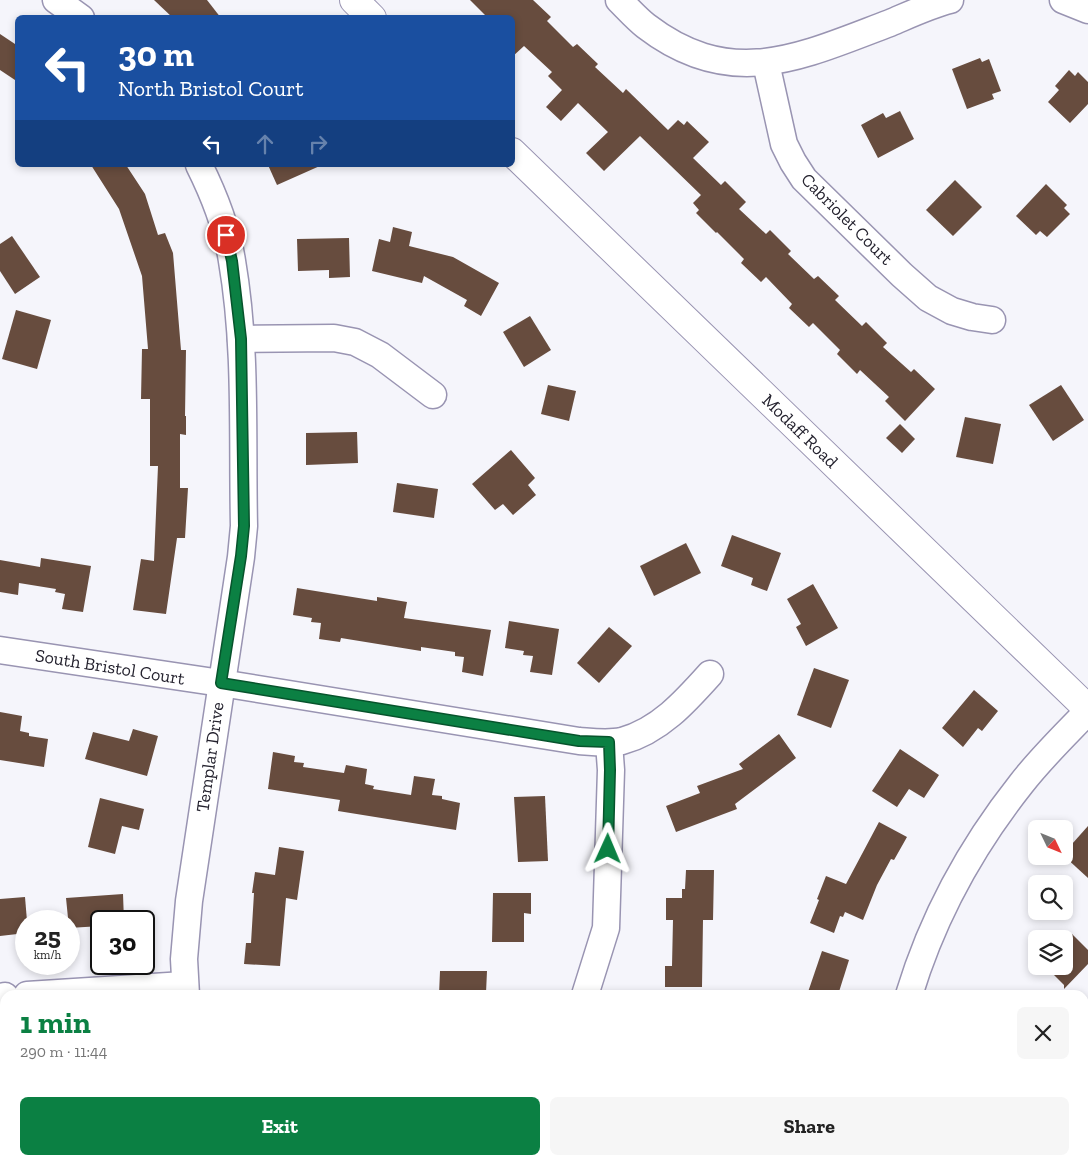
<!DOCTYPE html>
<html lang="en">
<head>
<meta charset="utf-8">
<style>
  body { margin:0; font-family:"Zilla Slab",serif; background:#f6f6f6; color:#222; height:100vh; display:flex; flex-direction:column; font-size:19px; white-space:nowrap }
  * { box-sizing:border-box; margin:0 }
  p { font-size:16px; color:#767676 }
  .icon { flex:none; width:28px; height:28px; fill:none; stroke:currentColor; stroke-width:2; stroke-linecap:round; stroke-linejoin:round }
  .map { position:relative; flex:1; overflow:hidden }
  .panel { position:absolute; left:0px; top:990px; width:1089px; height:175px; display:flex; flex-direction:column; background:#fff; border-radius:15px 15px 0 0; box-shadow:0 2px 8px #0003 }
  .panel>* { flex:none }
  .guide { position:absolute; left:15px; top:15px; width:500px; height:152px; border-radius:8px; box-shadow:0 2px 8px #0003; background:#1a4fa0; color:#fff; overflow:hidden }
  .needle { width:32px; rotate:133deg }
  .fabs { position:absolute; left:1028px; top:820px; display:grid; gap:10px }
  .fabs a { display:grid; place-items:center; width:45px; height:45px; border-radius:8px; background:#fff; box-shadow:0 2px 8px #0003; font-size:25px }
  .speed { position:absolute; left:15px; top:910px; display:flex; gap:10px; font-size:25px; font-weight:700; text-align:center }
  .speed>* { display:grid; place-content:center; width:65px; height:65px; border-radius:50%; background:#fff; box-shadow:0 2px 8px #0003; line-height:1 }
  .speed small { font-size:12px; font-weight:400 }
  .speed .limit { border:2px solid #111; border-radius:8px; background:#fff; color:#111 }
  .pin { position:absolute; display:grid; place-items:center; width:42px; height:42px; color:#fff; margin:-21px; border:2px solid #fff; border-radius:50%; box-shadow:0 1px 5px #0007 }
  .me { position:absolute; width:55px; margin:-28px; rotate:1deg; stroke-linejoin:round; filter:drop-shadow(0 0 4px #0008) }
  .turn { display:flex; align-items:center; gap:18px; height:105px; padding:0 20px; font-size:22px }
  .turn .icon { width:65px; height:65px; stroke-width:2.5 }
  .turn b { display:block; font-size:35px; line-height:42px }
  .lanes { display:flex; align-items:center; height:48px; padding:0 20px; background:#0003; justify-content:center; gap:25px; direction:ltr }
  .lanes .off { opacity:.35 }
  .round { display:grid; place-items:center; flex:none; width:52px; height:52px; border-radius:8px; background:#f6f6f6 }
  .headline { display:flex; align-items:center; justify-content:space-between; height:85px; padding:0 20px }
  h1 { font-size:30px; font-weight:800; line-height:38px; color:#0b8043 }
  .action { display:flex; gap:10px; margin-top:auto; padding:10px 20px }
  .action a { flex:1; height:58px; border-radius:8px; background:#0b8043; color:#fff; font-size:20px; font-weight:800; line-height:58px; text-align:center }
  .action a+a { background:#f6f6f6; color:#222 }
  .map>svg:first-child { display:block }
  .building { fill:#674c3e }
  .lines { fill:none; stroke-linecap:round; stroke-linejoin:round }
  .street-casing { stroke:#9994b2; stroke-width:29 }
  .secondary-casing { stroke:#9994b2; stroke-width:30 }
  .street { stroke:#fff; stroke-width:26 }
  .secondary { stroke:#fff; stroke-width:28 }
  .route-casing { stroke:#07532c; stroke-width:12 }
  .route { stroke:#0b8043; stroke-width:9 }
  .labels { text-anchor:middle; stroke-width:5; stroke-linejoin:round; paint-order:stroke }
  .street-label { font-size:18px; fill:#24222e; stroke:#fff }
</style>
</head>
<body>
<div class="map">
<svg width="1088" height="1165" viewBox="0 0 1088 1165">
  <rect width="100%" height="100%" fill="#f5f5fb"/>
  <g class="building">
    <path d="M154,0H207L221,18H173Z"/>
    <path d="M470,0H533L551,17L547,21L573,47L577,44L598,64L595,67L623,93L626,89L668,130L678,120L684,125L687,121L709,142L693,158L721,185L725,181L746,202L739,209L766,234L770,230L791,251L788,254L814,279L818,276L839,296L835,300L862,326L866,322L887,343L883,347L911,372L914,369L935,389L905,421L885,401L889,397L860,370L857,374L837,354L840,350L813,323L809,327L789,308L792,304L766,277L761,282L741,263L744,259L717,232L716,233L696,213L699,210L693,203L701,195L640,136L604,171L586,153L608,132L578,103L561,121L546,107L562,90L548,76L552,72L524,46L512,57V18H488Z"/>
    <path d="M0,34L18,46V82L0,70Z"/>
    <path d="M980,58L982,62L989,59L1001,91L992,94L994,99L967,109L952,69Z"/>
    <path d="M1069,70L1075,76L1078,72L1088,82V104L1070,123L1048,102L1059,90L1055,86Z"/>
    <path d="M900,111L914,139L878,158L861,125L883,113L886,118Z"/>
    <path d="M91,165H126L145,194L158,235L165,233L173,253L181,350H186L185,416H186V435L180,434V488H188L185,538H177L166,614L133,610L141,559L154,561L158,466H150V399H141L142,349H148L142,276L119,209Z"/>
    <path d="M268,165H322L277,185Z"/>
    <path d="M955,180L982,207L953,236L926,210Z"/>
    <path d="M1046,184L1067,205L1064,208L1070,214L1047,237L1040,231L1036,235L1016,216Z"/>
    <path d="M393,227L412,232L409,246L453,257L499,283L481,316L464,306L467,300L424,276L422,283L372,271L379,239L390,242Z"/>
    <path d="M12,236L40,277L15,294L0,271V244Z"/>
    <path d="M349,238L350,277L329,278V270L298,271L297,239Z"/>
    <path d="M16,310L51,320L37,369L2,359Z"/>
    <path d="M530,316L551,350L524,367L503,332Z"/>
    <path d="M548,385L576,391L569,421L541,414Z"/>
    <path d="M1061,385L1084,420L1053,441L1029,405Z"/>
    <path d="M965,417L1001,424L993,464L956,457Z"/>
    <path d="M900,424L915,439L902,453L886,438Z"/>
    <path d="M357,432L358,463L306,465V433Z"/>
    <path d="M511,450L535,478L528,485L536,495L513,515L503,504L495,510L472,484Z"/>
    <path d="M397,483L438,489L434,518L393,512Z"/>
    <path d="M732,535L781,553L767,591L751,585L753,578L721,566Z"/>
    <path d="M686,543L701,573L654,596L640,566Z"/>
    <path d="M41,558L91,566L83,612L62,609L65,594L55,592L56,589L19,583L18,595L0,592V560L40,567Z"/>
    <path d="M813,584L838,628L806,646L796,627L801,624L787,599Z"/>
    <path d="M297,588L377,601V597L407,602L404,618L491,630L483,676L462,672L464,657L455,656V652L421,647V651L341,638L340,642L319,639L321,623L311,622L312,618L293,615Z"/>
    <path d="M509,621L559,629L552,675L530,672L533,656L523,655L524,651L505,648Z"/>
    <path d="M609,627L632,646L599,683L577,663Z"/>
    <path d="M814,668L849,680L831,728L797,715Z"/>
    <path d="M974,690L998,711L982,731L978,728L963,747L942,728Z"/>
    <path d="M0,712L22,716L20,731L29,733V736L48,739L44,767L0,760Z"/>
    <path d="M133,729L158,736L147,776L85,759L93,732L129,741Z"/>
    <path d="M779,734L796,758L735,804L737,809L676,832L666,806L700,793L697,786L743,769L739,764Z"/>
    <path d="M900,749L939,775L924,798L909,789L897,807L872,791Z"/>
    <path d="M273,752L295,756L294,762L304,763L303,767L344,773L346,765L367,769L365,784L374,786L373,789L411,795L414,776L435,779L432,795L442,796V799L460,803L456,830L338,811L340,800L268,789Z"/>
    <path d="M545,796L548,861L518,862L514,797Z"/>
    <path d="M100,798L144,809L139,830L122,826L115,854L88,847Z"/>
    <path d="M879,822L907,837L894,860L891,859L877,885L863,920L845,912L843,917L840,916L834,933L810,923L819,900L817,899L826,876L846,884Z"/>
    <path d="M1088,826V878L1064,856V853Z"/>
    <path d="M279,847L304,851L297,900L286,898L280,966L244,964L246,943H251L254,893H252L255,872L275,875Z"/>
    <path d="M686,870H714L713,920H703L702,987H665V966H672L673,920H666V898H682V889H685Z"/>
    <path d="M493,893H531V914L524,913V942H492Z"/>
    <path d="M123,894L124,921H101V926L69,928L66,898Z"/>
    <path d="M25,897L27,921L26,933L0,936V899Z"/>
    <path d="M1072,934L1088,950V964L1064,989V985L1045,966H1064V943Z"/>
    <path d="M822,951L849,960L838,995H807Z"/>
    <path d="M440,971H487L486,993H471V995H439Z"/>
  </g>
  <g class="lines">
    <g class="street-casing">
      <g id="street">
        <path d="M56,0L81,18"/>
        <path d="M619,0C628,9 637,19 646,26C732,92 802,56 890,23C909,15 930,5 950,0"/>
        <path d="M1063,0L1088,10"/>
        <path d="M766,63L784,144L793,162L804,179L902,275L928,298L952,311L972,317L992,320"/>
        <path d="M241,339L334,338L355,342L380,355L433,395"/>
        <path d="M0,650L221,683L579,741C593,742 608,744 622,741C659,731 685,702 710,674"/>
        <path d="M27,995L184,985"/>
        <path d="M186,995L184,959L189,901L241,557L244,526C242,439 247,348 232,261C227,228 214,195 199,165"/>
        <path d="M585,995L606,928L611,770L609,743"/>
        <path d="M909,995C932,919 971,847 1021,784C1041,758 1065,735 1088,711"/>
        <path d="M0,997L5,996"/>
        <path d="M1084,1137L1088,1131"/>
        <path d="M239,1160L242,1165"/>
        <path d="M861,1160L875,1165"/>
        <path d="M1059,1165L1065,1160"/>
      </g>
    </g>
    <g class="secondary-casing">
      <g id="secondary">
        <path d="M354,0L372,18"/>
        <path d="M512,152L1088,709"/>
      </g>
    </g>
    <use href="#street" class="street"/>
    <use href="#secondary" class="secondary"/>
  </g>
  <g class="lines">
    <g class="route-casing">
      <path id="route" d="M226,235L232,261L241,339L244,526L241,556L221,683L579,741L609,742L610,770L608,849"/>
    </g>
    <use href="#route" class="route"/>
  </g>
  <g class="labels">
    <g class="street-label">
      <text transform="translate(847 219) rotate(45)" y="6">Cabriolet Court</text>
      <text transform="translate(800 431) rotate(44)" y="6">Modaff Road</text>
      <text transform="translate(110 667) rotate(9)" y="6">South Bristol Court</text>
      <text transform="translate(210 757) rotate(-82)" y="6">Templar Drive</text>
    </g>
  </g>
</svg>
<div class="fabs">
<a><svg class="needle" viewBox="-14 -14 28 28"><path d="M0-13l5 13h-10z" fill="#e53935"/><path d="M0 13l5-13h-10z" fill="#767676"/></svg></a>
<a><svg class="icon" aria-label="search" viewBox="0 0 24 24"><circle cx="10" cy="10" r="6"/><path d="M15 15l6 6"/></svg></a>
<a><svg class="icon" aria-label="layers" viewBox="0 0 24 24"><path d="M12 4l9 5-9 5-9-5zM3 14l9 5 9-5"/></svg></a>
</div>
<div class="speed"><div>25<small>km/h</small></div><div class="limit">30</div></div>
<div class="pin" style="left:226px;top:235px;background:#d93025"><svg class="icon" aria-label="arrive" viewBox="0 0 24 24"><path d="M6 21V4h12l-3 4 3 4H6"/></svg></div>
<svg class="me" style="left:608px;top:849px" viewBox="-20 -20 40 40"><path d="M0-17L14 15 0 8-14 15z" fill="#0b8043" stroke="#fff" stroke-width="4"/></svg>
<div class="guide">
<div class="turn"><svg class="icon" aria-label="left" viewBox="0 0 24 24"><path d="M17 20v-9H6M10 6l-5 5 5 5"/></svg><div><b>30 m</b>North Bristol Court</div></div>
<div class="lanes"><svg class="icon" aria-label="left" viewBox="0 0 24 24"><path d="M17 20v-9H6M10 6l-5 5 5 5"/></svg><svg class="icon off" aria-label="ahead" viewBox="0 0 24 24"><path d="M12 20V5M6 11l6-6 6 6"/></svg><svg class="icon off" aria-label="right" viewBox="0 0 24 24"><path d="M7 20v-9h11M14 6l5 5-5 5"/></svg></div>
</div>
<section class="panel">
<div class="headline"><div><h1>1 min</h1><p>290 m · 11:44</p></div><a class="round"><svg class="icon" aria-label="close" viewBox="0 0 24 24"><path d="M6 6l12 12M18 6L6 18"/></svg></a></div>
<div class="action"><a>Exit</a><a>Share</a></div>
</section>
</div>
</body>
</html>
